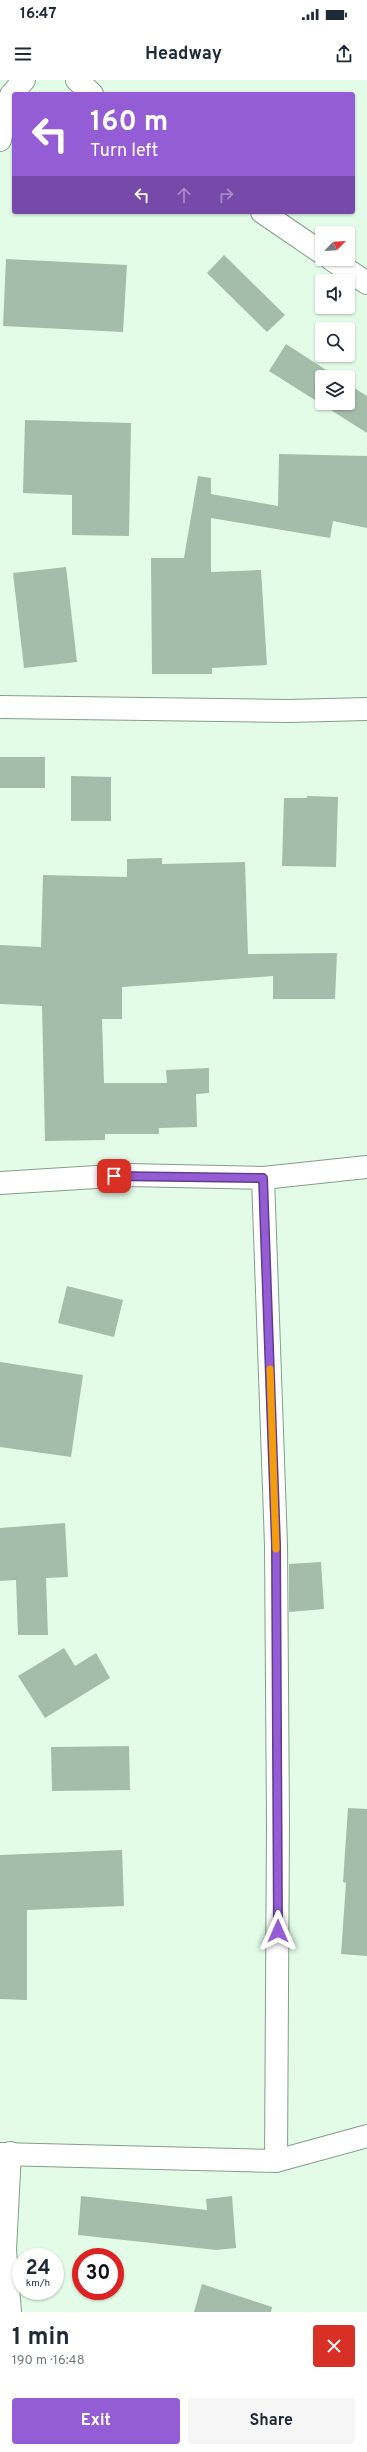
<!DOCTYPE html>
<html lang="en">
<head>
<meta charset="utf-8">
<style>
  body { margin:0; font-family:Overpass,sans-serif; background:#f6f6f7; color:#1f2937; height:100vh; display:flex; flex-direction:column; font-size:15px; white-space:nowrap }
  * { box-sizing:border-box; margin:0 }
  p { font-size:13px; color:#747a83 }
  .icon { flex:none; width:22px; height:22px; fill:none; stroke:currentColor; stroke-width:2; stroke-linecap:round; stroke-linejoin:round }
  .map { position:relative; height:2232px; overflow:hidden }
  .panel { display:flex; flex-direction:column; background:#fff; flex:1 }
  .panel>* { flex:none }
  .top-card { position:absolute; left:12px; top:12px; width:343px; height:122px; border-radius:4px; box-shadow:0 1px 3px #0004; background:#955dd5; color:#fff; overflow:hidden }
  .needle { width:26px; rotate:66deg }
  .fabs { position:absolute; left:315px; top:146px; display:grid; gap:8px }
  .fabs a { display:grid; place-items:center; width:40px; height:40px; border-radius:4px; background:#fff; box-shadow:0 1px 3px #0004; font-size:20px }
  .speed { position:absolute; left:12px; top:2168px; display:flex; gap:8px; font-size:20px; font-weight:700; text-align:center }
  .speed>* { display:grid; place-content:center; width:52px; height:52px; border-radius:50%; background:#fff; box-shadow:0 1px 3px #0004; line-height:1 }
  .speed small { font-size:10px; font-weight:400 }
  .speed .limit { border:6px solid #d22; background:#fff; color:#111 }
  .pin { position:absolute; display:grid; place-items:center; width:34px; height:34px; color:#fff; margin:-17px; border-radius:8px; box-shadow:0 2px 6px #0006 }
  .me { position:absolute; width:44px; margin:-22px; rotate:0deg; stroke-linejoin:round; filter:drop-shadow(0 0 3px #0008) }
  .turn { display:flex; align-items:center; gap:14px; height:84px; padding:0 12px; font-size:18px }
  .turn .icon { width:52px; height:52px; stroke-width:2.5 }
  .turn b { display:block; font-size:28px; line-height:34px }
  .lanes { display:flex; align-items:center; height:38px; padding:0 12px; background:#0003; justify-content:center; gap:20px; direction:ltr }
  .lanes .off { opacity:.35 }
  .round { display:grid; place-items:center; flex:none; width:42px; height:42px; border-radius:4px; background:#f6f6f7 }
  .head { display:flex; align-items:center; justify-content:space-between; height:68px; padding:0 12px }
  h1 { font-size:24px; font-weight:700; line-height:30px }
  .action { display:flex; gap:8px; margin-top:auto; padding:8px 12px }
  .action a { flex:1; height:46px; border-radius:4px; background:#955dd5; color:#fff; font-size:16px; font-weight:700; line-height:46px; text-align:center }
  .action a+a { background:#f6f6f7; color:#1f2937 }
  .status { display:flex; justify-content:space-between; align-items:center; height:28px; padding:0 20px; background:#fff; direction:ltr }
  .status svg { height:11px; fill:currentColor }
  header { display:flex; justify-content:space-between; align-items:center; height:52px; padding:0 12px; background:#fff; font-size:18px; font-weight:700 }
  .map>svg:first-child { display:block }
  .building { fill:#a4bdaa }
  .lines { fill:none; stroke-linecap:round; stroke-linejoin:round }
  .minor-casing { stroke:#859d8b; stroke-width:24 }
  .minor { stroke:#fff; stroke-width:22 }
  .route-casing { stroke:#613c8a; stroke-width:10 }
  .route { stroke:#955dd5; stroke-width:7 }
  .slow { stroke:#f59e0b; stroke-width:7 }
</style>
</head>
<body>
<div class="status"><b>16:47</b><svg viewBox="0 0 49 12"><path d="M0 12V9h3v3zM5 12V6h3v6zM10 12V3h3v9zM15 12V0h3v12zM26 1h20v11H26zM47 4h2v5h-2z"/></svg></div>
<header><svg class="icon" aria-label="menu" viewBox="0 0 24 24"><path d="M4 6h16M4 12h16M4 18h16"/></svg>Headway<svg class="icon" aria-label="share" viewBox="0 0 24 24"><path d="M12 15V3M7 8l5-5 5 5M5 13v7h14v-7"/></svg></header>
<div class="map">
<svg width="367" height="2232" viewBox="0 0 367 2232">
  <rect width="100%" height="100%" fill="#e2fce8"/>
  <g class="building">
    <path d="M224,175L285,235L267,252L207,193Z"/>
    <path d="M6,179L127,185L123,252L3,246Z"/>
    <path d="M286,264L337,297H322V323H348V304L367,316V353L269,291Z"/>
    <path d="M25,340L131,343L129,456L72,455V415L23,413Z"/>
    <path d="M279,374L367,376V448L333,441L330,458L211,438V492L261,490L267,585L212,588V594H152L151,478H184L198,396L211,398V414L278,426Z"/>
    <path d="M66,487L77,582L24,588L13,493Z"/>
    <rect x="0" y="677" width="45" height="31"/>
    <path d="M71,696L111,697V741H71Z"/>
    <path d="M307,716L338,717L336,787L282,786L284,718H307Z"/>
    <path d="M162,778V784L245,782L248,874L337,873L335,919H273V896L122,907V939H102L104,1003H167L166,990L209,988V1013L196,1014L197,1047L159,1048V1054H105V1060L45,1061L42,926L0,924V865L41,867L43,795L127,797V779Z"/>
    <path d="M67,1206L123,1220L114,1257L58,1243Z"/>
    <path d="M0,1282L83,1295L71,1377L0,1367Z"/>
    <path d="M65,1443L68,1497L46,1498L48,1555H18L16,1500L0,1501V1448Z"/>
    <path d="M321,1482L324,1529L289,1532V1484Z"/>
    <path d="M64,1568L75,1586L96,1573L110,1598L45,1638L18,1596Z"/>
    <path d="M129,1666L130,1710L52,1711L51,1667Z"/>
    <path d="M348,1728L367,1729V1876L341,1874L346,1803L343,1802Z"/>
    <path d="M122,1770L124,1826L27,1830V1920L0,1919V1775Z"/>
    <path d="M81,2116L207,2130L206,2119L232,2116L236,2168L216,2170L78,2155Z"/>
    <path d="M202,2204L272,2227L271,2232H194Z"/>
  </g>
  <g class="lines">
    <g class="minor-casing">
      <g id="minor">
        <path d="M77,0L92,14"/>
        <path d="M0,60L11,15L24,0"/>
        <path d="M262,132L322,173"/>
        <path d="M331,179L367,203"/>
        <path d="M0,627L289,631L367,629"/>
        <path d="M263,1098L276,1465L278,1744L276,2081"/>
        <path d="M0,1103L128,1095L263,1098L367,1087"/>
        <path d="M10,2073L5,2170L10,2232"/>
        <path d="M0,2074L276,2081L367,2056"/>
      </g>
    </g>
    <use href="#minor" class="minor"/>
  </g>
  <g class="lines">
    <g class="route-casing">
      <path id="route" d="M114,1096L263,1098L276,1465L278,1851"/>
    </g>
    <use href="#route" class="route"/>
    <path class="slow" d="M270,1289L276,1469"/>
  </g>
</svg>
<div class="fabs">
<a><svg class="needle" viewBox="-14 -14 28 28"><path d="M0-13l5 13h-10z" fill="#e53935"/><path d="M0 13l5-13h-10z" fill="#747a83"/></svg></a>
<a><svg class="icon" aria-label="sound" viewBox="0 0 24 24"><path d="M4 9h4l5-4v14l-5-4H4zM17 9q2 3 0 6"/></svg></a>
<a><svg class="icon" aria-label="search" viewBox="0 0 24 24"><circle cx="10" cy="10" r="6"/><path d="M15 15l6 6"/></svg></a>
<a><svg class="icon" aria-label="layers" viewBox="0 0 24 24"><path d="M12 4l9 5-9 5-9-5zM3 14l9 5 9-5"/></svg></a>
</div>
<div class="speed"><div>24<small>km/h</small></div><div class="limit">30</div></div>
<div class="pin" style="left:114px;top:1096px;background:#d93025"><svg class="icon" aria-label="arrive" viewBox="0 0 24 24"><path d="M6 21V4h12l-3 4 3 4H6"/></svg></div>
<svg class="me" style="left:278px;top:1851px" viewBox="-20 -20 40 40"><path d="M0-17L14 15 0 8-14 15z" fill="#955dd5" stroke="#fff" stroke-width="4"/></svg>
<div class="top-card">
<div class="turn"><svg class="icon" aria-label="left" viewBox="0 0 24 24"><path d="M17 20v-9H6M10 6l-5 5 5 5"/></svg><div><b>160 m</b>Turn left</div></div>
<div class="lanes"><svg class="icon" aria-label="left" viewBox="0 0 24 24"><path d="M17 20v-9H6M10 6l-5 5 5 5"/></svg><svg class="icon off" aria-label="ahead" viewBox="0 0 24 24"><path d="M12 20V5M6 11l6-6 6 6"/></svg><svg class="icon off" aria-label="right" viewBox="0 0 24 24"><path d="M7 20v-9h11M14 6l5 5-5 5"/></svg></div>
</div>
</div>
<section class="panel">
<div class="head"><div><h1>1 min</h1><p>190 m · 16:48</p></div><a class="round" style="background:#d93025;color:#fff"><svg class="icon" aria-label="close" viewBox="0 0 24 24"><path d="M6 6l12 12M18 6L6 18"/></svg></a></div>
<div class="action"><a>Exit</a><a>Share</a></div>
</section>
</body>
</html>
